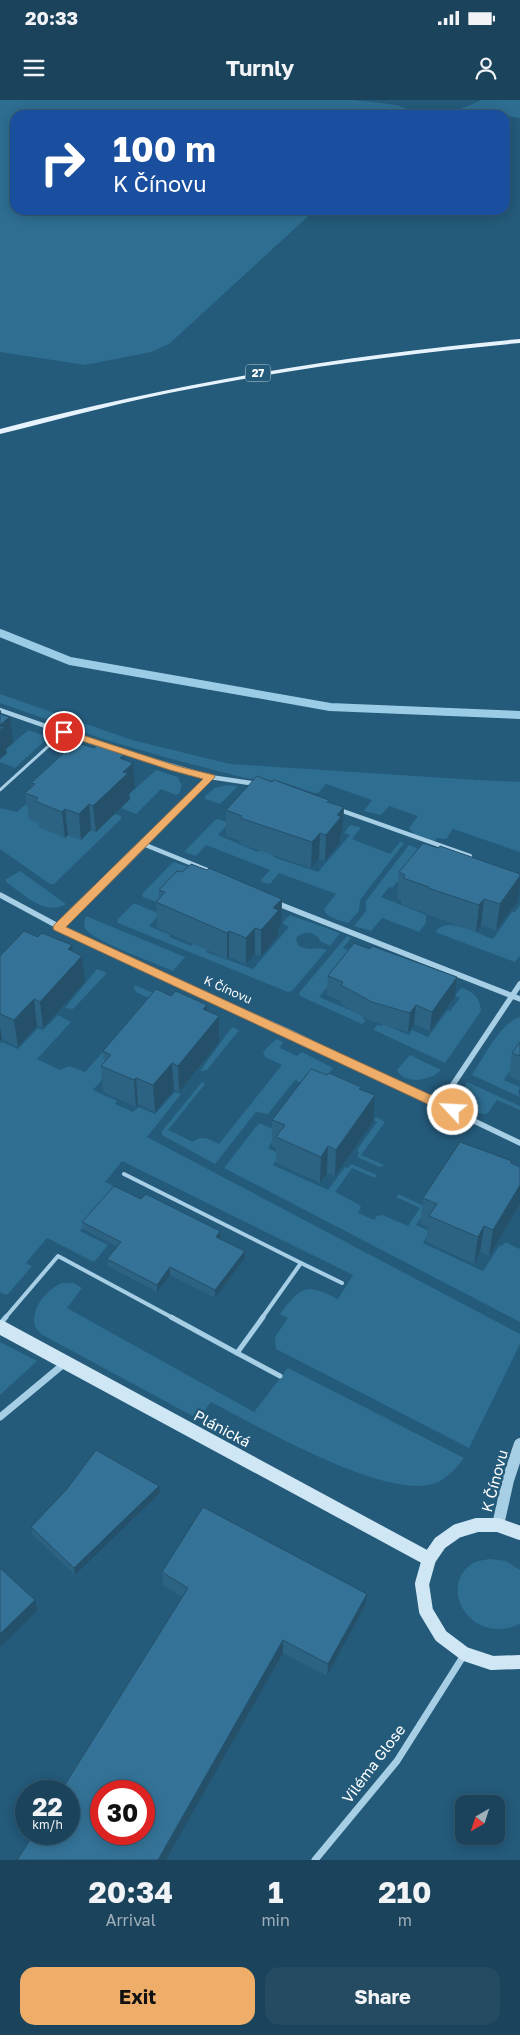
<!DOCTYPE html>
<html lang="en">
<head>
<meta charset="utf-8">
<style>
  body { margin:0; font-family:"Golos Text",sans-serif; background:#244b62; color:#f1f3f6; height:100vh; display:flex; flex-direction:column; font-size:19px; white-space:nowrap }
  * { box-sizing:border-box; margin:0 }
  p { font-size:16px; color:#a0b0bb }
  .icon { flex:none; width:28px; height:28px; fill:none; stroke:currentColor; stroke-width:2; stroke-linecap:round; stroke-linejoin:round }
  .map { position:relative; height:1760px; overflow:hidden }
  .details { display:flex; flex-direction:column; background:#1b445c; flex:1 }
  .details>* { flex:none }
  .hud { position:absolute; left:10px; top:10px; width:500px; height:105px; border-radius:15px; box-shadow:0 2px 12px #0003,0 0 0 1px #395c72; background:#1a4fa0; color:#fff; overflow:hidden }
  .needle { width:32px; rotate:219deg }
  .tools { position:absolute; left:455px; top:1695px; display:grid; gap:10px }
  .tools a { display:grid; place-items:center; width:50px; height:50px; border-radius:10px; background:#1b445c; box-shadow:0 2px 12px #0003,0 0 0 1px #395c72; font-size:25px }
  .speed { position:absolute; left:15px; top:1680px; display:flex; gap:10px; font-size:25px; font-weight:700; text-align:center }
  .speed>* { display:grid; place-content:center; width:65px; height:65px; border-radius:50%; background:#1b445c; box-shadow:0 2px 12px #0003,0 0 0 1px #395c72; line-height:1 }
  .speed small { font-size:12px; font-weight:400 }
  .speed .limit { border:8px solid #d22; background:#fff; color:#111 }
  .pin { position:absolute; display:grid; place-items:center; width:42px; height:42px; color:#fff; margin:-21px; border:2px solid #fff; border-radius:50%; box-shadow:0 1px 5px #0007 }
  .me { position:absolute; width:55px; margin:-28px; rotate:295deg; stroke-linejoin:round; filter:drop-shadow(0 0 4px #0008) }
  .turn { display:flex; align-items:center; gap:18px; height:105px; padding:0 20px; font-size:22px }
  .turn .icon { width:65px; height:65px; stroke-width:2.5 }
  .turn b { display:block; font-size:35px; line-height:42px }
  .eta { display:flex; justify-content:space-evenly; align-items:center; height:85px; text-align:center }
  .eta b { font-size:30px; font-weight:700; line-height:35px }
  .action { display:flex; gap:10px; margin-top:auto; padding:10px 20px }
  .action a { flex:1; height:58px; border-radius:15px; background:#eeae6a; color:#111; font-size:20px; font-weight:700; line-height:58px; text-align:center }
  .action a+a { background:#244b62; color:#f1f3f6 }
  .status { display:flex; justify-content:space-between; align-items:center; height:35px; padding:0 25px; background:#1b445c; direction:ltr }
  .status svg { height:14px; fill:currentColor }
  header { display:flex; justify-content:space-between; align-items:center; height:65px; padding:0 20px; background:#1b445c; font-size:22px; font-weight:700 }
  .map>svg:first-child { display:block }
  .green { fill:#2e6e91 }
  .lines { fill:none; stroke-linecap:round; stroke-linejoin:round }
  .stream { stroke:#9bcce5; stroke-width:8 }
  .service-far2 { stroke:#a6cee4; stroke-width:3 }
  .service-far1 { stroke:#a6cee4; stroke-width:4 }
  .service { stroke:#a6cee4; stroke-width:5 }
  .minor-far2 { stroke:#a6cee4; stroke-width:4.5 }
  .minor-far1 { stroke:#a6cee4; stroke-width:5.5 }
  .minor { stroke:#a6cee4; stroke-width:7 }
  .tertiary { stroke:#a6cee4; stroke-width:12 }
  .secondary { stroke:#cfe6f4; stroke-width:14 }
  .primary { fill:#e6f3fc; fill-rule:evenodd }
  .wall { fill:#2d6382 }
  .shaded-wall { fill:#24506a }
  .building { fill:#347397; stroke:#24506a; fill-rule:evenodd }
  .route { fill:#eeae6a; stroke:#9b7145 }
  .labels { text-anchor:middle; stroke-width:5; stroke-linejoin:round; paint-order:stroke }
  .shield { fill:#245a7a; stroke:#bdced7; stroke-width:1 }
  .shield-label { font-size:11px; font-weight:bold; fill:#fff }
  .street-label { font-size:12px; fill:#fff; stroke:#245a7a }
  .near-street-label { font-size:15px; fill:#fff; stroke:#245a7a }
</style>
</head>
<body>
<div class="status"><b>20:33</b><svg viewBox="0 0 49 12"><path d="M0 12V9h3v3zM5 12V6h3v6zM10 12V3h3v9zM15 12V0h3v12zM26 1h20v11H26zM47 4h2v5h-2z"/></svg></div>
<header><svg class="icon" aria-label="menu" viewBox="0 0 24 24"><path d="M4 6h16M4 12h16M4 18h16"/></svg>Turnly<svg class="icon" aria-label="person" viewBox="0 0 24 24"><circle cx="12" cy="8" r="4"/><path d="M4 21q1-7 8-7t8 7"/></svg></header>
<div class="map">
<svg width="520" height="1760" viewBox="0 0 520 1760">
  <rect width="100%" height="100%" fill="#245a7a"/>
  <g class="green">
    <path d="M0,0H352C369,2 406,3 418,15H15V110H315L169,244L151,252L85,265L0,252Z"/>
    <path d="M482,0H520V18L460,9Z"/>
    <path d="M0,594L132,640L230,664L477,680L475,682L478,680L520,682V752L453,729L446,739L437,738L434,742L415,735L409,728L418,716L389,706L381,715L364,711L372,700L326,684L318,693H314L279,681L245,678L164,657L103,639L0,603Z"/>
    <path d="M28,630L49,637L15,668L0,662V659L7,653L3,652Z"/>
    <path d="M70,643L78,646L73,651L82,654L41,724L64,738C71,732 88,729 96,732L105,723L110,712L121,716V719L54,784H50L0,749V708L17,712L75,659L59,652Z"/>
    <path d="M156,670L178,677L182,686L179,694L176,695L161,689L136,714L121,708L129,700L125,698Z"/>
    <path d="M226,685L238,686L220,704L205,699V696L215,688Z"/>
    <path d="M218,719L229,723L218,735L258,752L263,747L277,752L273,757L318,772L350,735L344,733L350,725L360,727V729L352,739L390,754L400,742L404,743L360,800L359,811L348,823C340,820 326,818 324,809L336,794L279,773L270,784L264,783L261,780L270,770L206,745L196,756L184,752L215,720Z"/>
    <path d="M409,745L431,754L409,782L400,779L392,788L389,787L381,797L424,814L426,816V823L419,832L382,818L371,831L354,826L366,811V801Z"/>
    <path d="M173,762L186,766L188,769L167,806L143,797L142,794Z"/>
    <path d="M20,771L66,804C45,817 22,793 6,782V779Z"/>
    <path d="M133,804H136L160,814L149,826L170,835L169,837L191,846L196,841L210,847L206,852L253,869L289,827L282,823L290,815L340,833L330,846L320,841L319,838C312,831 303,831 296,838L298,845C310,853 313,845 327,850L292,891L288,892L118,823L117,820Z"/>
    <path d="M520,805V856L515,862L435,832C449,815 476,834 493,839L512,812H515Z"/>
    <path d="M86,816L185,857L173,871C158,864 90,840 85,828C83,824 85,820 86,816Z"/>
    <path d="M347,836L351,838L343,848L355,853L319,897L364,916L362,918L366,920L362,924L300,896L299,893Z"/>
    <path d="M97,869L107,873L73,909L65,908Z"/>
    <path d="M135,885L171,901L93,990L117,1001L115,1004L133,1012L139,1007L155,1014L175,992L181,994L147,1037L520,1234V1244L469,1348L276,1249L275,1237L288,1218L280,1214C301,1186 306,1183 338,1199L353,1175L122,1061L105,1082L116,1087L80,1131L108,1145L94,1162L47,1138L26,1163L32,1166L9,1193L6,1195L0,1192V944L2,942L18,949L38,928L43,930L58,915L71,922L37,959L60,970L69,966L85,972L151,899L136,892L134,887Z"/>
    <path d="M461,888C472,890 481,899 481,911L445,963L374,930L377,925L381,926L383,924L409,935L412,930L428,937L448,910L450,911L460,898L455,896Z"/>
    <path d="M520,917V955L504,980L520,987L518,992L520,997L472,975C483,958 501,922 520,917Z"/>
    <path d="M232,927L239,930L207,970L200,971Z"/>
    <path d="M276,939L283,942L280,948L297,956L302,952L333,968L317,990L295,980L268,1014L256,1012L215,1064L162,1035V1031L202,982L205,984L168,1030L193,1042C202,1034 210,1040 219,1044L282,965L265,957L263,952Z"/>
    <path d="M410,955L441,970C431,981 404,985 397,970Z"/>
    <path d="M467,982L520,1006V1010L497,1000L487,1014C469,1015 458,997 467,982Z"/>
    <path d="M376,1017L385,1022L361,1055L384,1065L380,1067L357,1057L359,1053L357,1050L377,1022L374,1020Z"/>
    <path d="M259,1023L277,1031V1035L268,1048L280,1054L273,1065L328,1090L345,1067L348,1068L351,1064L377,1075L375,1078L352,1068L335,1092L358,1104L361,1107L358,1113L374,1120L377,1116L382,1115L408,1126L420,1108L396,1097L398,1094L424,1106V1113L416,1125L430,1131L423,1143L483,1171L500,1145L502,1146L505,1142L520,1149V1222L224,1068Z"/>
    <path d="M62,1183H74L82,1188L67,1208L254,1312L288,1268L464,1358C455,1370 444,1382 429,1385C377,1395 259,1327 211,1302L198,1319L41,1234L35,1227C30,1209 46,1190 62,1183Z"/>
    <path d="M0,1242L37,1261L0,1295Z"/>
    <path d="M490,1459L506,1461L520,1470V1524C468,1547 436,1483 475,1462C480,1460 486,1460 490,1459Z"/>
  </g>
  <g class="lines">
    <path class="stream" d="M0,533L70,561L330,607L520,615"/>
    <path class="service-far2" d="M0,690L64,632"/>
    <g class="service-far1">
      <path d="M124,1074L301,1163L262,1218"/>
      <path d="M301,1163L342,1183"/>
      <path d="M5,1218L58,1156L173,1218"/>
    </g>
    <g class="service">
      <path d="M171,1217L237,1253L263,1217"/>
      <path d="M1,1223L6,1217"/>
      <path d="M237,1253L280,1276"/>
    </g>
    <g class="minor-far2">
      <path d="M0,610L100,645L210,677"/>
      <path d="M337,709L470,756"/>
      <path d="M143,744L212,772"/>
      <path d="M92,794L210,677L257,684"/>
    </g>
    <g class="minor-far1">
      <path d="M0,795L93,845L287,931L520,1043"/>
      <path d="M276,803L520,899"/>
      <path d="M58,828L93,793"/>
      <path d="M440,1004L520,884"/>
    </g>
    <g class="minor">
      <path d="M0,1317L65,1263"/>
      <path d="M315,1760L397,1661L464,1555"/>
    </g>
    <path class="tertiary" d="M498,1425L508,1380L520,1344"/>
    <g class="secondary">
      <path d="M0,1227L429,1459"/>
      <path d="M520,1433L498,1425H477L457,1431L440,1443L429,1459L422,1484L426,1511L441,1536L465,1554L492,1563L520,1562"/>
    </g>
    <path class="primary" d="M520,239V243C411,253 302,267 195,288C129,300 65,318 0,334V329C172,284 343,255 520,239Z"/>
  </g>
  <g class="wall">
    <path d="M72,652L124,659L133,663L135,688L129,694L130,699L96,732L91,730L81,740L68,735L65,738L38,727V723L29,719L25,693L31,688V683Z"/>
    <path d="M272,682L329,700V702L344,707L342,733L340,736V743L325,761L319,759L311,768L240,744V741L226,736V710Z"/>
    <path d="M438,748L520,774V785L518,801L496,830L481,825L476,832L426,814V813L401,804V800L397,799L399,772Z"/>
    <path d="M207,770L282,799L281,825L278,829V836L261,856L255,854L246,864L229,857L227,859L157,828L156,802L159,798V790L182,772Z"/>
    <path d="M370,849L457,877L455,896L430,931L414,924L408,932L371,921L340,904L341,901L327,895L328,876Z"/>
    <path d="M73,851L85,882L43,928L37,926L18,947L2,939L0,941V856Z"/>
    <path d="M171,896L207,905L208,911L219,916V942L179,992L174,990L155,1012L138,1004L136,1007L103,992L101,966L104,962L103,951Z"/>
    <path d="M520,942V981L509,976L512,953Z"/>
    <path d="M360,989L375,995L373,1022L335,1076L327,1073L320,1083L276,1063V1048L272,1046V1020Z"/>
    <path d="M512,1064L520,1067V1104L489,1156L480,1152L474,1164L426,1142L428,1127L420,1124L423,1098Z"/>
    <path d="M141,1099L220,1131L221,1139L245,1151V1158L215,1198L170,1175L157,1192L108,1166L107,1159L117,1147L83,1129L82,1122Z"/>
    <path d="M160,1393L75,1475L32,1434L31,1427Z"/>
    <path d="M162,1472L365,1506L327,1576L283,1553L166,1760H17L182,1497L163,1485Z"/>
  </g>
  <g class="shaded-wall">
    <path d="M1,610L2,623L10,617L13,643L6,648L7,653L0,659V611Z"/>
    <path d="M124,655L125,671L133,663L135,688L129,694L130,699L96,732L93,706L120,658Z"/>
    <path d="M89,704L91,730L81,740L79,714Z"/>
    <path d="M344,707L342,733L340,736V743L325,761L326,735L337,715Z"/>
    <path d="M65,709L68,735L65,738L62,712Z"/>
    <path d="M320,733L319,759L311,768L312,742Z"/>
    <path d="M520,776V785L518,801L496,830L500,804Z"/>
    <path d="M282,799L281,825L278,829V836L261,856V830L273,808Z"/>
    <path d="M484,799L481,825L476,832L479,805Z"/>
    <path d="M255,828V854L246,864V838Z"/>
    <path d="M229,831V857L227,859V833Z"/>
    <path d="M72,845L74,865L82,856L85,882L43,928L40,902L68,849Z"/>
    <path d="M457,877L455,896L430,931L432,912Z"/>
    <path d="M34,899L37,926L18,947L14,920Z"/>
    <path d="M207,905L208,929L219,916V942L179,992L178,966L203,909Z"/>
    <path d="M416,905L414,924L408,932L410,913Z"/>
    <path d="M0,927L2,939L0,941Z"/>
    <path d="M172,963L174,990L155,1012L153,985Z"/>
    <path d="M136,978L138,1004L136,1007L134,980Z"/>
    <path d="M375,995L373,1022L335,1076L336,1050Z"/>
    <path d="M328,1046L327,1073L320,1083L321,1057Z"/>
    <path d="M520,1085V1104L489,1156L493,1130Z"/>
    <path d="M484,1126L480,1152L474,1164L478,1137Z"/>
    <path d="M220,1131L221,1139L216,1137Z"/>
    <path d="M245,1151V1158L215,1198V1190Z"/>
    <path d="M170,1167V1175L157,1192V1185Z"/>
    <path d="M159,1386L160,1393L75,1475L74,1468Z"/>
    <path d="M367,1494L365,1506L327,1576L328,1564Z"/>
    <path d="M35,1500L37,1511L0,1547V1534Z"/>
    <path d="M283,1540V1553L166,1760H158Z"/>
  </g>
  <g class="building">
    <path d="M0,614L10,617L0,625Z"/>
    <path d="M0,626L4,627L0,630Z"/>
    <path d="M81,644L94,648L97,645L124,655L120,658L133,663L123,672L128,673L93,706L89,704L79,714L65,709L62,712L35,701L38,698L25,693L35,684L31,683L67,650L72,652Z"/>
    <path d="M257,676L272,682L274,680L329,700L327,702L344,707L337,715L341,717L326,735L320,733L312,742L240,718L242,716L226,710Z"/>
    <path d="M423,743L438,748L440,746L520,774V776L500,804L484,799L479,805L428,788L429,787L403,778L405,775L399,772Z"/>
    <path d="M191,764L207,770L209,768L282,799L273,808L279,810L261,830L255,828L246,838L229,831L227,833L156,802L165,792L159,790L177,771L182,772Z"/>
    <path d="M24,831L38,837L42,833L72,845L68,849L82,856L40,902L34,899L14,920L0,914V856Z"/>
    <path d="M354,843L370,849L372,846L457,877L432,912L416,905L410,913L372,902L341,885L343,882L328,876Z"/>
    <path d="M156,889L171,896L176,891L207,905L203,909L219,916L178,966L172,963L153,985L136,978L134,980L101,966L111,955L103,951Z"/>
    <path d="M520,942V956L512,953Z"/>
    <path d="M311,969L327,975L329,973L361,987L359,989L375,995L336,1050L328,1046L321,1057L276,1037L285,1025L272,1020Z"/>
    <path d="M460,1042L512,1061L511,1063L520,1067V1085L493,1130L484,1126L478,1137L429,1116L437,1104L423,1098Z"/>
    <path d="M114,1086L141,1099L146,1094L220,1131L216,1137L245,1151L215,1190L170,1167L157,1185L107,1159L121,1142L82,1122Z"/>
    <path d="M96,1350L159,1386L74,1468L31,1427L67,1389Z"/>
    <path d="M203,1407L367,1494L328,1564L283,1540L158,1760H17L34,1734H69V1691H61L188,1488L162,1472ZM101,1691H144V1734H101Z"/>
    <path d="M0,1468L35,1500L0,1534Z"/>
  </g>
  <path class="route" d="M64,629L177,666L214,675L215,677L66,827L457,1007L459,1010L457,1014H449L54,830L53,828L54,825L203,679L170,670L61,634L59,632Z"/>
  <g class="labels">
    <rect class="shield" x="245.5" y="264.5" width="25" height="17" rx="4"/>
    <g class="shield-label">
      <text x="258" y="277">27</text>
    </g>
    <g class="street-label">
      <text transform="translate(228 890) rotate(24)" y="4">K Čínovu</text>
    </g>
    <g class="near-street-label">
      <text transform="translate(222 1329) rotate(28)" y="5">Plánická</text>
      <text transform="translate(495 1381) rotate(-75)" y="5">K Čínovu</text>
      <text transform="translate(374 1664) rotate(-53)" y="5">Viléma Glose</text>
    </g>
  </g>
</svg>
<div class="tools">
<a><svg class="needle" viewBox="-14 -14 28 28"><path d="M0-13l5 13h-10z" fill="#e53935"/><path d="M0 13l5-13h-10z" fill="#a0b0bb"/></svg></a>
</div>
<div class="speed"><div>22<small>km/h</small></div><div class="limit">30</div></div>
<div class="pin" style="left:64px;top:632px;background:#d93025"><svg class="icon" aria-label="arrive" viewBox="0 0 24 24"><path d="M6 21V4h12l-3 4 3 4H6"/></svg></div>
<svg class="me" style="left:453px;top:1010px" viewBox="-20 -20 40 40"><circle r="17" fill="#eeae6a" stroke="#fff" stroke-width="3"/><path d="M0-11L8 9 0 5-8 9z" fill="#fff"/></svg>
<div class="hud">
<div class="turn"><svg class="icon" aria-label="right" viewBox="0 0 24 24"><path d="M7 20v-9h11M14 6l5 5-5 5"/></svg><div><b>100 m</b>K Čínovu</div></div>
</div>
</div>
<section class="details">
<div class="eta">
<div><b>20:34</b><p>Arrival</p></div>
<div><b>1</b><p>min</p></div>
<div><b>210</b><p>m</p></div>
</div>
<div class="action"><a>Exit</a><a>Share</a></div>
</section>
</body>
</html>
